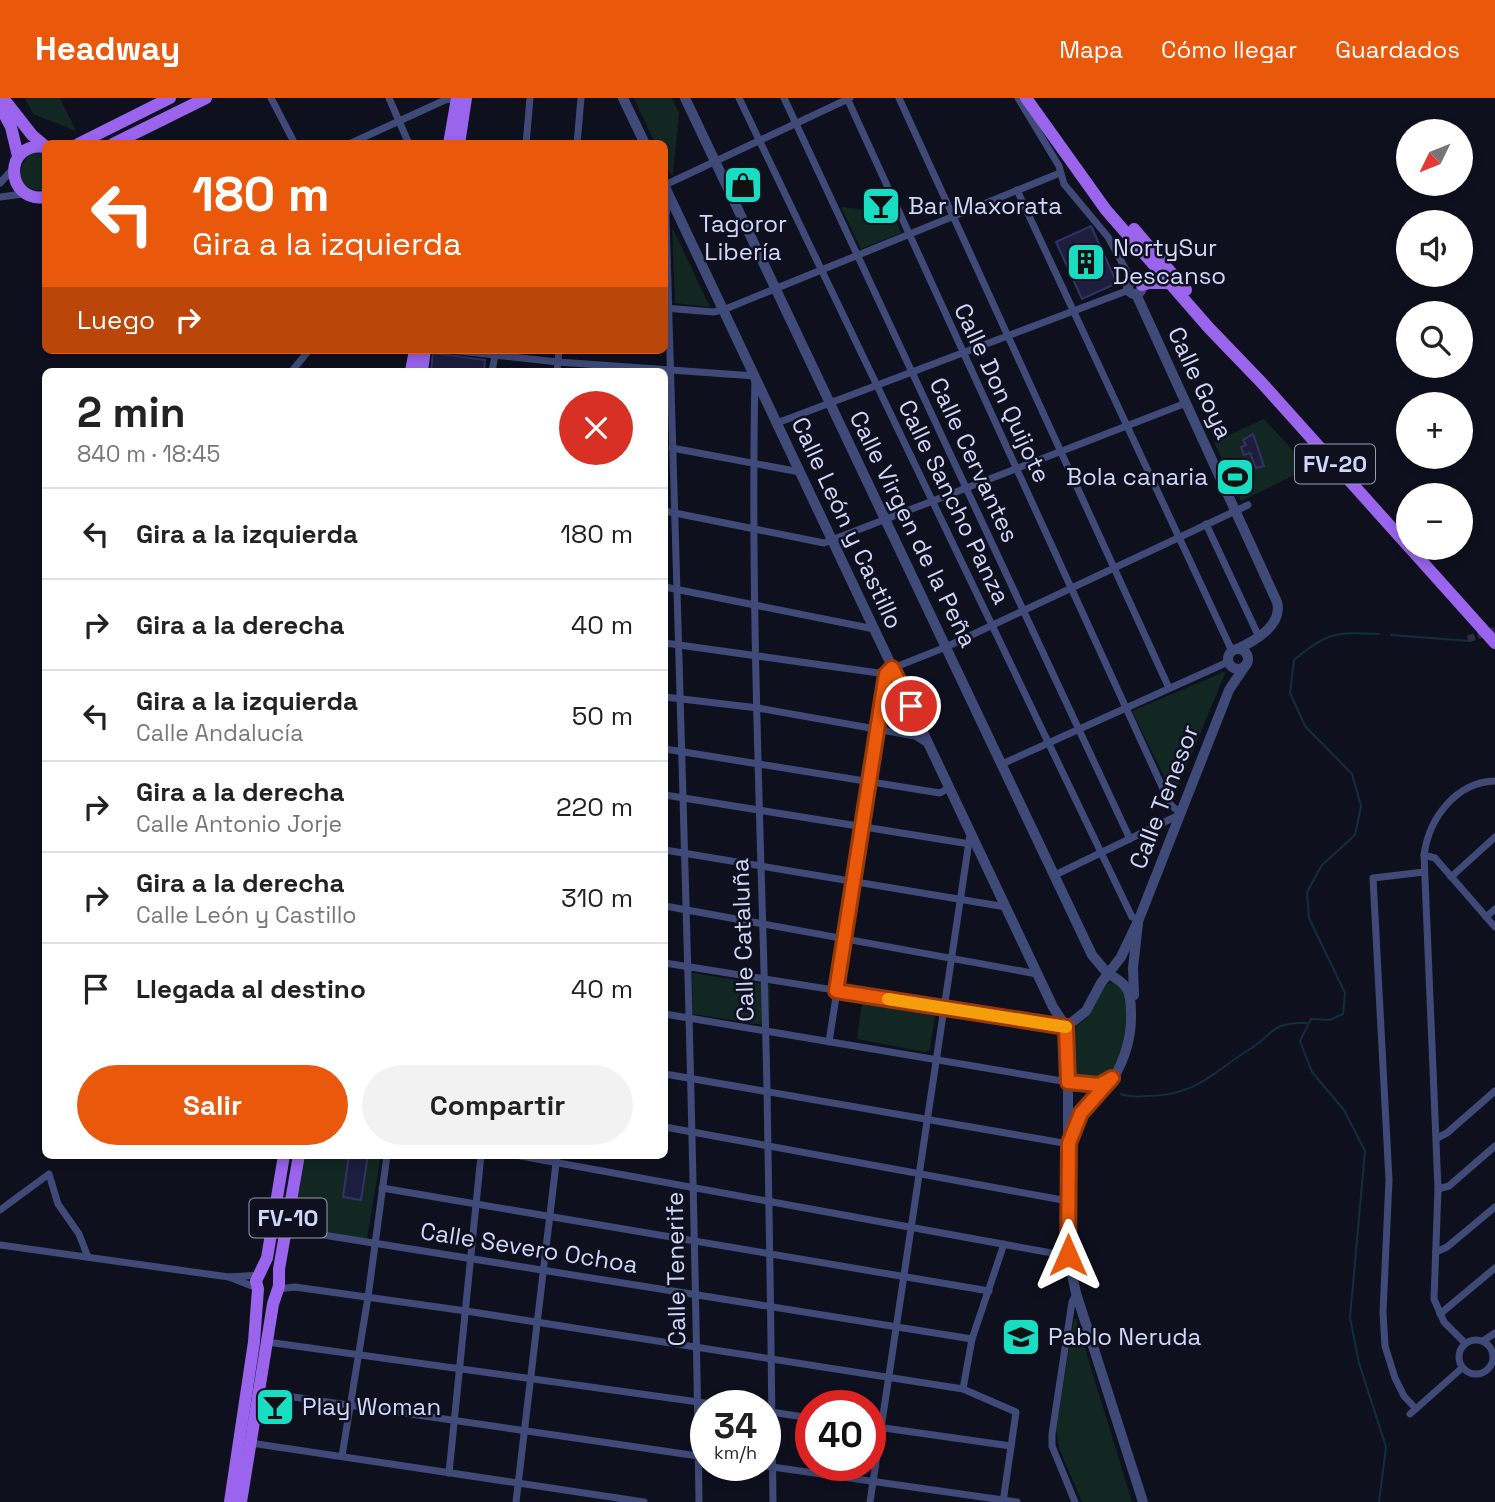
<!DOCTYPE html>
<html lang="es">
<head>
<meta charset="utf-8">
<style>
  body { margin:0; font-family:"Space Grotesk",sans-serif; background:#f2f2f2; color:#222; height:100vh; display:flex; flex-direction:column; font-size:26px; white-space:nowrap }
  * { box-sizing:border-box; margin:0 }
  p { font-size:23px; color:#767676 }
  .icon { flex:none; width:38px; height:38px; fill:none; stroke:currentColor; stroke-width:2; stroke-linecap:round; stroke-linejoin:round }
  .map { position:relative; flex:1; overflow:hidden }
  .panel { position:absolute; left:42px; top:270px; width:626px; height:791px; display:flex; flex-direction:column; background:#fff; border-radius:10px; box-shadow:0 4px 10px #0003 }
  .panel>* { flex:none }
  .banner { position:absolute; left:42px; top:42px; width:626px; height:214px; border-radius:10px; box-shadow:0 4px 10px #0003; background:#ea580c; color:#fff; overflow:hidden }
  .needle { width:46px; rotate:227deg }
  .controls { position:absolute; left:1396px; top:21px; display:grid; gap:14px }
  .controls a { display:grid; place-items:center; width:77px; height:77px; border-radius:50%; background:#fff; box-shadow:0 4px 10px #0003; font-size:35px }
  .speed { position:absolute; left:690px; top:1292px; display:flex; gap:14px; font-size:35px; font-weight:700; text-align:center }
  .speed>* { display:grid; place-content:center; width:91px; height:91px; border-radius:50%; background:#fff; box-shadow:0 4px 10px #0003; line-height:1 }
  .speed small { font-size:18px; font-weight:400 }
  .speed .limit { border:10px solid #d22; background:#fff; color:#111 }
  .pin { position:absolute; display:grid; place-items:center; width:60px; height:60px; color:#fff; margin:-30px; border:4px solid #fff; border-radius:50%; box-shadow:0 2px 7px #0007 }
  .me { position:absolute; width:77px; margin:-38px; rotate:0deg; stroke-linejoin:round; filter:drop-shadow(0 0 5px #0008) }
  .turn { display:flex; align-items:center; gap:24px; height:147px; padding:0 35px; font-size:32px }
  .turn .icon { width:91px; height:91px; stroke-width:2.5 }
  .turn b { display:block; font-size:49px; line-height:60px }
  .then { display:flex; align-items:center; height:66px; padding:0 35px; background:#0003; gap:14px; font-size:26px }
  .round { display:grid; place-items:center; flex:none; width:74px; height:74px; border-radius:37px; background:#f2f2f2 }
  .summary { display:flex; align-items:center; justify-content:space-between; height:119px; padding:0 35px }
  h1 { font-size:42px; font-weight:600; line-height:52px }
  .primary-button { display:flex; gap:14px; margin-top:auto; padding:14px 35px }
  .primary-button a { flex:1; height:80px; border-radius:42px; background:#ea580c; color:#fff; font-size:28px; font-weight:600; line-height:80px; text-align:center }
  .primary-button a+a { background:#f2f2f2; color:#222 }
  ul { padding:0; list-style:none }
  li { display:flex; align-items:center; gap:21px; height:91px; padding:0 35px; border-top:2px solid #e0e0e0 }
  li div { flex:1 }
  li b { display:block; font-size:26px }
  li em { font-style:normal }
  header { display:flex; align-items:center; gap:42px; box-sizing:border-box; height:98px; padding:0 35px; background:#ea580c; color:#fff }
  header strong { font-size:33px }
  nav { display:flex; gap:38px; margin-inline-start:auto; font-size:24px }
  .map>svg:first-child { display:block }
  .green { fill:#122722 }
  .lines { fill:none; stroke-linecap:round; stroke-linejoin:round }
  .stream { stroke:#122e3e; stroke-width:2 }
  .building { fill:#1d1e3d; stroke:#313366; stroke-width:2 }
  .minor-tunnel { stroke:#2c2e3f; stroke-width:7; stroke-dasharray:7 3.5; stroke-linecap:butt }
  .minor { stroke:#3f4a78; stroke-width:7 }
  .tertiary { stroke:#3f4a78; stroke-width:10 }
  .primary { stroke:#9a64ed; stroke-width:12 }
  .route-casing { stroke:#983908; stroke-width:18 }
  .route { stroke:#ea580c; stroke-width:12 }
  .slow { stroke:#f59e0b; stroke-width:12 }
  .labels { text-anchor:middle; stroke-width:5; stroke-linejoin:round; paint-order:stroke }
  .shield { fill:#0f101e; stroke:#979bb8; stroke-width:2 }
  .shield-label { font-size:23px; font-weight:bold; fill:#d1d6fa }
  .poi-label { font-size:24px; fill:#d1d6fa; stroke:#0f101e; text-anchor:start }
  .street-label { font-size:24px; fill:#d1d6fa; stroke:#0f101e }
</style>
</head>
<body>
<header>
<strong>Headway</strong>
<nav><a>Mapa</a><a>Cómo llegar</a><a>Guardados</a></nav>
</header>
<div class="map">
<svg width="1495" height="1404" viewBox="0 0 1495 1404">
  <rect width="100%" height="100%" fill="#0f101e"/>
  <g class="green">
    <path d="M25,0H60L76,33L33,16Z"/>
    <path d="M634,0H672L679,15L673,77H671L665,66V46L655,45Z"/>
    <path d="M45,55V92C19,96 13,73 30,56Z"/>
    <path d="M841,109L889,114L891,112L901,135L861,151Z"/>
    <path d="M672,129L710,209L675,205Z"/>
    <path d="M1264,321L1309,370L1241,403L1214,344Z"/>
    <path d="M1226,573L1174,699L1132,613Z"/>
    <path d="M692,875L770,887L769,928L693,916Z"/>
    <path d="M1114,884L1127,894C1126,921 1127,962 1102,981L1079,980L1073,972V932L1089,917L1104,887Z"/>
    <path d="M862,905L935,917L930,952L925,954L857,941Z"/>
    <path d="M303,1057H381L367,1141L292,1127Z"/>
    <path d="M1074,1221H1076L1132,1404H1082L1059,1350L1056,1332Z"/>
  </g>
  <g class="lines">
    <g class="stream">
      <path d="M1379,536C1336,534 1327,534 1294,562L1290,595L1305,628L1352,676L1361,708L1355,737L1322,767L1307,794L1309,820L1345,895L1343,916L1330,922L1311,921L1300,943L1312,974L1344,1012L1365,1053L1350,1220L1359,1265L1386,1349L1379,1404"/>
      <path d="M1391,537L1470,543"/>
      <path d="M1121,996C1130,1000 1139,998 1148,998C1196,998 1213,974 1250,951C1275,935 1271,924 1307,925"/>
    </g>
  </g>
  <g class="building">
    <path d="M1091,128L1117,185L1082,201L1056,144Z"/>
    <path d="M433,255L485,262L484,273H431Z"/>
    <path d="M1253,336L1264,368L1256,370L1250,355L1244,357L1241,349L1246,347L1243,342Z"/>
    <path d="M349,1057H368L361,1102L343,1099Z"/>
  </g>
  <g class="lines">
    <path class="minor-tunnel" d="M1468,541L1495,532"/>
    <g class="minor">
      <path d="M271,0L295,46"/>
      <path d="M389,0L409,46"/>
      <path d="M739,0L1132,819L1139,821"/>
      <path d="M784,0L1130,741"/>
      <path d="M847,0L1170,706L1181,716L1055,777"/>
      <path d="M899,0L1169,590"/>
      <path d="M1018,0L1059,68L1064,86L1108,139L1132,183"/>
      <path d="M349,46L445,2L456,0"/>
      <path d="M526,46L530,0"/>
      <path d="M577,46L581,0"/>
      <path d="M0,85L13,71"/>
      <path d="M665,87L850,0"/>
      <path d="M1017,92L1232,553"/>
      <path d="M0,99L23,96"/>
      <path d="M669,100L666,117C678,546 693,975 699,1404"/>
      <path d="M665,210L713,214L723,212L1060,75"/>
      <path d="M449,252L558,264L755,278C750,516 762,754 767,991C770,1129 771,1266 773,1404"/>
      <path d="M292,273L309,252"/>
      <path d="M492,273L495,258"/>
      <path d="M557,273L559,252"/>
      <path d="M777,325L1129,192"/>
      <path d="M672,350L800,374"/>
      <path d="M665,413L824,445L1186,305"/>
      <path d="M1206,426L1259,539"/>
      <path d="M665,489L874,531"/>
      <path d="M665,545L886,576"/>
      <path d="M886,576L893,570L946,549L1248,407"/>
      <path d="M665,599L758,610L915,638L928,646"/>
      <path d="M665,651L940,695L949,690"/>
      <path d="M1002,666L1228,564"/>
      <path d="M665,697L970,746"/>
      <path d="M665,752L1006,809"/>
      <path d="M1424,757L1435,760L1495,829"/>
      <path d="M1451,779L1495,739"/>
      <path d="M665,808L1037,876"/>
      <path d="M1486,819L1495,811"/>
      <path d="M665,865L1066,929"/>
      <path d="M665,916L1068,984"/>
      <path d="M829,944L886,576"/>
      <path d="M665,976L1069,1046"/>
      <path d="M665,1029L1068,1103"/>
      <path d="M1437,1040L1447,1035L1495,993"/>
      <path d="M515,1057L1068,1158"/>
      <path d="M382,1090L989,1193"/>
      <path d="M1438,1091L1449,1088L1495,1048"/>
      <path d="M0,1112L49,1076L58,1106L79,1136L88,1159"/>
      <path d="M286,1131L972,1241"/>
      <path d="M0,1147L229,1179"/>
      <path d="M1436,1154L1447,1149L1495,1109"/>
      <path d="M257,1190L229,1179L258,1177"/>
      <path d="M278,1191L295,1189L466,1213L963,1291L1016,1314L1003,1404"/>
      <path d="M1440,1216L1495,1170"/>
      <circle cx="1476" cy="1259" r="17"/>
      <path d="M1483,1243L1495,1235"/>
      <path d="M267,1244L720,1307"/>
      <path d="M1465,1245L1444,1224L1434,1201L1438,1091L1424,757C1429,720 1456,684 1495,683"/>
      <path d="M963,1291L972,1241L1004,1146"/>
      <path d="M259,1294L705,1359"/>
      <path d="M1416,1311L1404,1298L1395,1280L1385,1248L1383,1214L1389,1082L1373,780L1424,774"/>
      <path d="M765,1313L810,1320"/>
      <path d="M1410,1316L1462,1270"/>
      <path d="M870,1328L1011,1348"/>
      <path d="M251,1345L644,1404"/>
      <path d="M342,1358L368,1199L387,1057"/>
      <path d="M758,1367L1017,1404"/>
      <path d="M449,1375L481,1057"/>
      <path d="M516,1404L557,1057"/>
      <path d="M870,1404L970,737"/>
      <path d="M1075,1404L1052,1348V1336L1072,1204L1076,1196"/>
    </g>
    <g class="tertiary">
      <path d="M623,0L645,46"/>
      <path d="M685,0L1092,857L1108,876L1121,859L1139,821L1229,592L1245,568"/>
      <path d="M665,89L1053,909L1066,929"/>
      <circle cx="1135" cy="189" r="7"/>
      <path d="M1136,196L1277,504C1283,527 1255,543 1237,551"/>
      <circle cx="1238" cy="561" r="10"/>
      <path d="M1134,897L1133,870L1138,825"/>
      <path d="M1068,984V1158L1076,1195L1143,1404"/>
      <path d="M1071,1039C1081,1008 1087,1012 1105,991C1123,970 1132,941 1131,914C1131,893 1127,885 1108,876L1101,885L1086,913L1066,929L1068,984L1099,987L1112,980"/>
    </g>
    <g class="primary">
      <path d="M3,0L32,37L45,48"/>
      <path d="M1026,0L1106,112L1209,230L1261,284L1409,449"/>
      <path d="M0,8L11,29L18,58"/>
      <path d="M78,46L170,0"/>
      <path d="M113,46L206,0"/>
      <path d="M449,46L457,0"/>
      <path d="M459,46L466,0"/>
      <path d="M46,49C2,42 5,106 46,99"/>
      <path d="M1134,131L1186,192"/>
      <path d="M1142,187L1149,185H1173"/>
      <path d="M411,273L415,252"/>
      <path d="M422,273L425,252"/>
      <path d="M1410,450L1495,545"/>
      <path d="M230,1404L254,1244L258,1191L256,1183L267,1160L284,1057"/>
      <path d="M241,1404L273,1206L279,1188V1171L299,1057"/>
    </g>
  </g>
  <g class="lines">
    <g class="route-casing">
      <path id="route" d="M911,608L892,570L886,576L836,893L1066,929L1068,984L1099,987L1112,980L1081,1015L1069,1045L1068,1157"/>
    </g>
    <use href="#route" class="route"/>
    <path class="slow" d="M888,901L1066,929"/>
  </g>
  <defs>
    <g id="shop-square" transform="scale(2.0125)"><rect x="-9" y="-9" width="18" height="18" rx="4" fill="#19ddc3" stroke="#0f101e"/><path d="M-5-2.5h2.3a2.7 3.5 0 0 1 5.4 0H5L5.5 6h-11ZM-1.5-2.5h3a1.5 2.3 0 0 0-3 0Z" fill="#111"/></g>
    <g id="bar-square" transform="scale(2.0125)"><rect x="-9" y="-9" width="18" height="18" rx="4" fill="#19ddc3" stroke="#0f101e"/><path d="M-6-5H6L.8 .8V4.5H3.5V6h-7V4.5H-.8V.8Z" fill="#111"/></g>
    <g id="building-square" transform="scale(2.0125)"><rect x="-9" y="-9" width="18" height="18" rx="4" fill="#19ddc3" stroke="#0f101e"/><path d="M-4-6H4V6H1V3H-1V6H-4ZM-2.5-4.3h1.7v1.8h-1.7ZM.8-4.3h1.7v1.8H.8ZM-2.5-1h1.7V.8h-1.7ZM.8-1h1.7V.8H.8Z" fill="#111"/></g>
    <g id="stadium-square" transform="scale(2.0125)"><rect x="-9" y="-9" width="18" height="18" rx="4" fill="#19ddc3" stroke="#0f101e"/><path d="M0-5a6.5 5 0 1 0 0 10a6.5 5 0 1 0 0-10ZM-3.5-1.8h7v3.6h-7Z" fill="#111"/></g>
    <g id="school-square" transform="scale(2.0125)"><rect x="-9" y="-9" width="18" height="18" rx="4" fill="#19ddc3" stroke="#0f101e"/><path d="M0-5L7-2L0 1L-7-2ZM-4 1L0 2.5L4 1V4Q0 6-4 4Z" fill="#111"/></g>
  </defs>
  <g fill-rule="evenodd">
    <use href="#shop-square" x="743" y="87"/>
    <use href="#bar-square" x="881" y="108"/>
    <use href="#building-square" x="1086" y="164"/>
    <use href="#stadium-square" x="1235" y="379"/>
    <use href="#school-square" x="1021" y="1239"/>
    <use href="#bar-square" x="275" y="1309"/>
  </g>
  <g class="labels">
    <g class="shield">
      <rect x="1295" y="346.5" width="80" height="39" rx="5"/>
      <rect x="249.5" y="1100.5" width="77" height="39" rx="5"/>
    </g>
    <g class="shield-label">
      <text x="1335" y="374">FV-20</text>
      <text x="288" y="1128">FV-10</text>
    </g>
    <g class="poi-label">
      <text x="908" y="116">Bar Maxorata</text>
      <text x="743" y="134" text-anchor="middle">Tagoror<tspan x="743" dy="28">Libería</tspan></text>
      <text x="1113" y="158">NortySur<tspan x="1113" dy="28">Descanso</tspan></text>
      <text x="1208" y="387" text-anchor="end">Bola canaria</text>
      <text x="1048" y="1247">Pablo Neruda</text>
      <text x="302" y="1317">Play Woman</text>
    </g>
    <g class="street-label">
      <text transform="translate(1200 285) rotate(65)" y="8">Calle Goya</text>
      <text transform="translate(1002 295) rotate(65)" y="8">Calle Don Quijote</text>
      <text transform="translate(974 362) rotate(65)" y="8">Calle Cervantes</text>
      <text transform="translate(954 404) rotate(64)" y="8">Calle Sancho Panza</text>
      <text transform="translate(847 425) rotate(65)" y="8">Calle León y Castillo</text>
      <text transform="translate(913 431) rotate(64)" y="8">Calle Virgen de la Peña</text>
      <text transform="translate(1164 699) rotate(-69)" y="8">Calle Tenesor</text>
      <text transform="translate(743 842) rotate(-92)" y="8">Calle Cataluña</text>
      <text transform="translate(529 1150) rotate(9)" y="8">Calle Severo Ochoa</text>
      <text transform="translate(676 1171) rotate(-91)" y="8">Calle Tenerife</text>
    </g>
  </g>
</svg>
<div class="controls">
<a><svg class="needle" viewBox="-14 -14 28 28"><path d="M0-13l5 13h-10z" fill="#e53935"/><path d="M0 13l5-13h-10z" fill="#767676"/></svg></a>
<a><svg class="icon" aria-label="sound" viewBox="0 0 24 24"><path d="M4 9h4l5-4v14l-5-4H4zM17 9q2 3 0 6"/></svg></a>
<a><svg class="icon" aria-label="search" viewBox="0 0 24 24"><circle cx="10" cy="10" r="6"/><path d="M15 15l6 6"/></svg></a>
<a>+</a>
<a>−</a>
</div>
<div class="speed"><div>34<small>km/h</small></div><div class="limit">40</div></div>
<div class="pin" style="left:911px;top:608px;background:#d93025"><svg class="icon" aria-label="arrive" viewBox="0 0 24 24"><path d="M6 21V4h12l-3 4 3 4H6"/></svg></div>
<svg class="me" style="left:1068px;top:1157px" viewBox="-20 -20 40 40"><path d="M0-17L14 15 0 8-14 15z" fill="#ea580c" stroke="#fff" stroke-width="4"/></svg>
<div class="banner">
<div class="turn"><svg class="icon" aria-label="left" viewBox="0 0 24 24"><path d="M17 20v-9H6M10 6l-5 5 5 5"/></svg><div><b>180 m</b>Gira a la izquierda</div></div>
<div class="then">Luego<svg class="icon" aria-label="right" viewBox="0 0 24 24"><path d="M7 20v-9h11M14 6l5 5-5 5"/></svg></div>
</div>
<section class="panel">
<div class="summary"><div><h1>2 min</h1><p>840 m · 18:45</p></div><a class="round" style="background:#d93025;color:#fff"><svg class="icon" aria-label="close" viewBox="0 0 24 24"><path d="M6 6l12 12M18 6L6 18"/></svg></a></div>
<ul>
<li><svg class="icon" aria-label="left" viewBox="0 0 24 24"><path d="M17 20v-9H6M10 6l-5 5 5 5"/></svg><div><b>Gira a la izquierda</b></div><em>180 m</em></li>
<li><svg class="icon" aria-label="right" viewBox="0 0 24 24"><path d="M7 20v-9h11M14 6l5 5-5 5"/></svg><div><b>Gira a la derecha</b></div><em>40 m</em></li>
<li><svg class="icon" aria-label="left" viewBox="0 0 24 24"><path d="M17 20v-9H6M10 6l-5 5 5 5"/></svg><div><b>Gira a la izquierda</b><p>Calle Andalucía</p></div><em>50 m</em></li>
<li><svg class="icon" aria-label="right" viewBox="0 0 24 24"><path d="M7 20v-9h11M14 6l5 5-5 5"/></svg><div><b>Gira a la derecha</b><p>Calle Antonio Jorje</p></div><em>220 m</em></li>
<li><svg class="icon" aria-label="right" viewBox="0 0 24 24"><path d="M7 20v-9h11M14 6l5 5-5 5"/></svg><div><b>Gira a la derecha</b><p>Calle León y Castillo</p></div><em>310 m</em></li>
<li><svg class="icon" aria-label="arrive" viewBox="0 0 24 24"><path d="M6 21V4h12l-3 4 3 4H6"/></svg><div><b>Llegada al destino</b></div><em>40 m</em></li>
</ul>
<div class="primary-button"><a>Salir</a><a>Compartir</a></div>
</section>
</div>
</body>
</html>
